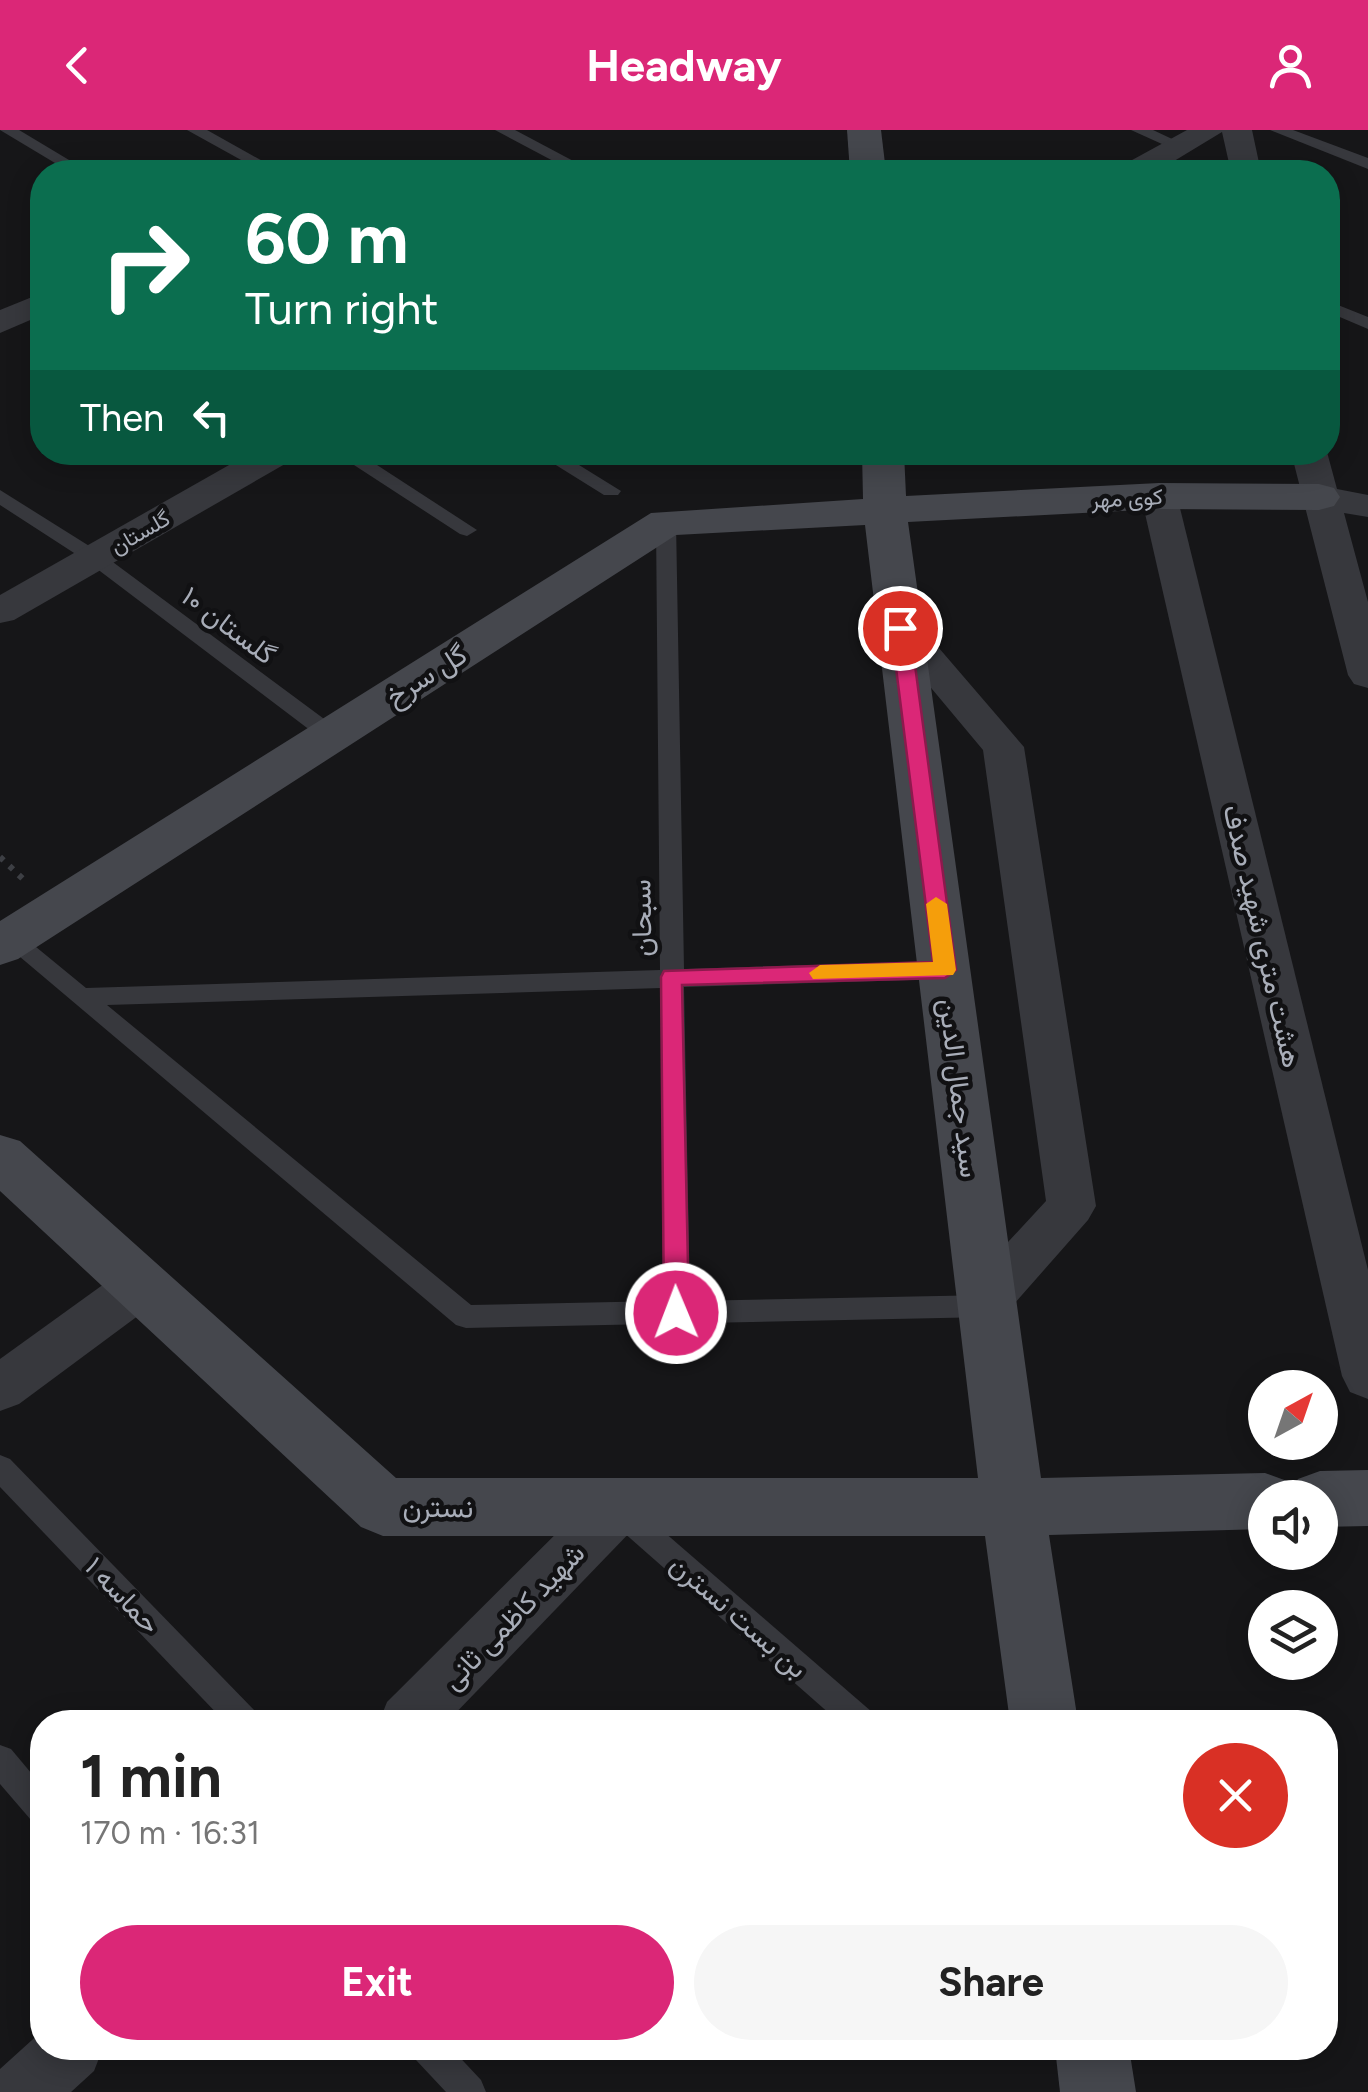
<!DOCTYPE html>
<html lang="en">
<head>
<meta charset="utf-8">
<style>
  body { margin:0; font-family:Figtree,Vazirmatn,sans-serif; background:#f6f6f6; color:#222; height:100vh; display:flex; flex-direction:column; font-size:38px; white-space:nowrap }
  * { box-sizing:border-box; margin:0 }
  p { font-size:32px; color:#767676 }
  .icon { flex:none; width:55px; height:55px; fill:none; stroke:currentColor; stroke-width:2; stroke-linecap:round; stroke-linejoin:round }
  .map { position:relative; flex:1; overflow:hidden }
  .side { position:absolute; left:30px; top:1580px; width:1308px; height:350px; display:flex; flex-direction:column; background:#fff; border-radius:40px; box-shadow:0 5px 25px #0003 }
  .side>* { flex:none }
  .hud { position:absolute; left:30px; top:30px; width:1310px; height:305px; border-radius:40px; box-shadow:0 5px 25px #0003; background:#0b6e4f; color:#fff; overflow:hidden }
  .needle { width:65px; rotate:40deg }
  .buttons { position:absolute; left:1248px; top:1240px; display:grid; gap:20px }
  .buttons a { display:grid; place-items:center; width:90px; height:90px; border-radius:50%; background:#fff; box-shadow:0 5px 25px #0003; font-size:50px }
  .pin { position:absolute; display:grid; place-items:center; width:85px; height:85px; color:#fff; margin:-42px; border:5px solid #fff; border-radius:50%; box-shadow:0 2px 10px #0007 }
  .me { position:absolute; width:110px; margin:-55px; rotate:359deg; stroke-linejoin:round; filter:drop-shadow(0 0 8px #0008) }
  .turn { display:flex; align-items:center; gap:35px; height:210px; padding:0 50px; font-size:45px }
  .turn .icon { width:130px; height:130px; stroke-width:2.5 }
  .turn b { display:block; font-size:70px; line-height:85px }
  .then { display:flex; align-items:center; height:95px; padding:0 50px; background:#0003; gap:20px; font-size:38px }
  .round { display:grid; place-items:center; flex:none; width:105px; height:105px; border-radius:52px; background:#f6f6f6 }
  .head { display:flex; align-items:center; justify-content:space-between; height:170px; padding:0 50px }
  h1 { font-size:60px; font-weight:700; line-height:75px }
  .cta { display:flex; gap:20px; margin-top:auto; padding:20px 50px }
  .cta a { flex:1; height:115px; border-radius:60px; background:#db2777; color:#fff; font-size:40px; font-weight:700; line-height:115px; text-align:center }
  .cta a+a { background:#f6f6f6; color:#222 }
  header { display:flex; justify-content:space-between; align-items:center; height:130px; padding:0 50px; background:#db2777; color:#fff; font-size:45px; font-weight:700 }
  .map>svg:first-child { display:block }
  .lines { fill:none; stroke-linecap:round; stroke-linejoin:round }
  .path { stroke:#3d3f44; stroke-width:6; stroke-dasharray:5 8; stroke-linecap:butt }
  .lane { fill:#37383d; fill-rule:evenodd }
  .street { fill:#37383d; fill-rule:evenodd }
  .secondary { fill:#45474d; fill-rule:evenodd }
  .route { fill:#db2777; stroke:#8e194d; stroke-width:2.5 }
  .slow { fill:#f59e0b }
  .labels { text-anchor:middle; stroke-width:9; stroke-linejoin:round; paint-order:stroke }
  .far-street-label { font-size:22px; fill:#a8adb8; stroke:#111113 }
  .street-label { font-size:28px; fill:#a8adb8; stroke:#111113 }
</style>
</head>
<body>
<header><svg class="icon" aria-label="back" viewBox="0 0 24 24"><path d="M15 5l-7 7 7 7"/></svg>Headway<svg class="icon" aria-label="person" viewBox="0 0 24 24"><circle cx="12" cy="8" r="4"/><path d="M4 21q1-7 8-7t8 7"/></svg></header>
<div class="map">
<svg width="1368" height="1962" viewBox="0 0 1368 1962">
  <rect width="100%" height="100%" fill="#161618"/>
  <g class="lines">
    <path class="path" d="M0,727L23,749"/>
    <g class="lane">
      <path d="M0,0H19L89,42H70Z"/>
      <path d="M187,0H207L282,42H263Z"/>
      <path d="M495,0H515L594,42H574Z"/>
      <path d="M1131,0H1153L1187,16L1173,19Z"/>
      <path d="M1270,0H1293L1368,28V39Z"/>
      <path d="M1328,171L1368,187V199L1328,182Z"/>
      <path d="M334,322H357L477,400L467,406L460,404Z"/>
      <path d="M535,322H558L621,361L618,365H604Z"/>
      <path d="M0,360L102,424L339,600L342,605L339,610H323L88,432L0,375Z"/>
      <path d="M666,386L676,392L684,839L945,831L957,840L945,849L684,857L690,1171L989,1165L998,1168L1002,1176L998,1184L989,1187L466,1198L456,1195L0,810L3,803H19L86,858L660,840L656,392ZM661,858L663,1171L471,1175L107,875Z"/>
      <path d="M0,1325L10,1329L256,1582L260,1592H225L0,1357Z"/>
      <path d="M624,1372L634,1376L872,1582L876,1592H839L614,1394L610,1385L614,1376Z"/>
      <path d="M0,1615L11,1619L42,1656V1694L31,1690L0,1654Z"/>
      <path d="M411,1918H451L481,1950L486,1962H446L416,1930Z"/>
    </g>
    <g class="street">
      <path d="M1187,0H1252L1261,42H1231L1222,2L1156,42H1119L1123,35Z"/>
      <path d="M42,163V185L0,203V180Z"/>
      <path d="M252,322H297L292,330L14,490L0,493V465Z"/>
      <path d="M1291,322H1327L1337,359L1368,365V387L1344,383L1368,472V558L1354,554L1348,545Z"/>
      <path d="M1159,355L1172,358L1177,366L1368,1140V1269L1350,1262L1342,1246L1141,366L1146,358Z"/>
      <path d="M900,485L914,489L1024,617L1096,1076L1088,1090L1007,1182L989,1188L971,1182L964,1167L971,1152L1046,1071L983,620L881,498L886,489Z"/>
      <path d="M140,1135L158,1141L165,1156L158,1171L19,1274L0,1281V1229L122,1141Z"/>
      <path d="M617,1354L636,1362L644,1379L636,1396L447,1592H379L387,1572L598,1362Z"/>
      <path d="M42,1901V1918H103L94,1941L71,1962H0V1939Z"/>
    </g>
    <g class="secondary">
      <path d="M847,0H881L886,42H850Z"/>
      <path d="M862,322H904L906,366L1159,353L1319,354L1334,358L1340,367L1334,376L1319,380L1159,379L908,392L1041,1348L1265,1343L1287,1351L1292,1361L1298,1349L1320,1341L1368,1340V1396L1320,1397V1368H1265V1399L1049,1405L1078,1592H1010L985,1406H383L361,1397L0,1061V1005L20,1011L396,1348H978L865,395L676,405L18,829L0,835V791L651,383L863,369Z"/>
      <path d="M1055,1918H1129L1136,1962H1060Z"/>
    </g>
  </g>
  <path class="route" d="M900,492L910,498L956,840L945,848L682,855L689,1183L685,1190L676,1193L668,1190L664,1183L661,847L664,841L933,832L891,498Z"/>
  <path class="slow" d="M936,767L947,774L956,840L953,845L813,849L809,843L820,835L933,832L926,774Z"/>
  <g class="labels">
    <g class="far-street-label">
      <text transform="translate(1127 368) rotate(-3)" y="8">کوی مهر</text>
      <text transform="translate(140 402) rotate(-30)" y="8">گلستان</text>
    </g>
    <g class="street-label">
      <text transform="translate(229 495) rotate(37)" y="10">گلستان ۱۰</text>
      <text transform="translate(426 545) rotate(-32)" y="10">گل سرخ</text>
      <text transform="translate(641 788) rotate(-91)" y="10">سبحان</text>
      <text transform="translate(1263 806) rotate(77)" y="10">هشت متری شهید صدف</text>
      <text transform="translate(960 958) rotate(83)" y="10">سید جمال الدین</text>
      <text transform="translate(438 1377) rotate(1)" y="10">نسترن</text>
      <text transform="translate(123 1465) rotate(46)" y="10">حماسه ۱</text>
      <text transform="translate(513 1486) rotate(-46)" y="10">شهید کاظمی ثانی</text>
      <text transform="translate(739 1486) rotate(41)" y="10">بن بست نسترن</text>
    </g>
  </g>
</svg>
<div class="buttons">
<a><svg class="needle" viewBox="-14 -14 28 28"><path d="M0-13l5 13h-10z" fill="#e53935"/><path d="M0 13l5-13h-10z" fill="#767676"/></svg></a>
<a><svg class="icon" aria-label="sound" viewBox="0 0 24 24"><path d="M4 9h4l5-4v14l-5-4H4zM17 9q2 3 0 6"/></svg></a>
<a><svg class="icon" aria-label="layers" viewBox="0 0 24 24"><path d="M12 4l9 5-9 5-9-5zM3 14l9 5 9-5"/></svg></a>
</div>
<div class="pin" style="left:900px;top:498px;background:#d93025"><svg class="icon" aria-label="arrive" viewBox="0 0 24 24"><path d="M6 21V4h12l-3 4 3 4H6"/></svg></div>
<svg class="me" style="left:676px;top:1183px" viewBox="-20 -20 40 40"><circle r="17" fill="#db2777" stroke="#fff" stroke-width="3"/><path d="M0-11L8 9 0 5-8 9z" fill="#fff"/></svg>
<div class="hud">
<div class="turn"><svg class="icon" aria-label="right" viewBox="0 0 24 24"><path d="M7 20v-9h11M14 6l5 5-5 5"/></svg><div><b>60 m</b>Turn right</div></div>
<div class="then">Then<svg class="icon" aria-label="left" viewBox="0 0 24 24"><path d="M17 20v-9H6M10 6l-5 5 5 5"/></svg></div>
</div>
<section class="side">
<div class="head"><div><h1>1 min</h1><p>170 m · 16:31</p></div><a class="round" style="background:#d93025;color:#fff"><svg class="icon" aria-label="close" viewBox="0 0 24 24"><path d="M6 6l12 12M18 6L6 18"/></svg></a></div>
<div class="cta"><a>Exit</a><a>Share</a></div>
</section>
</div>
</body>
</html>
